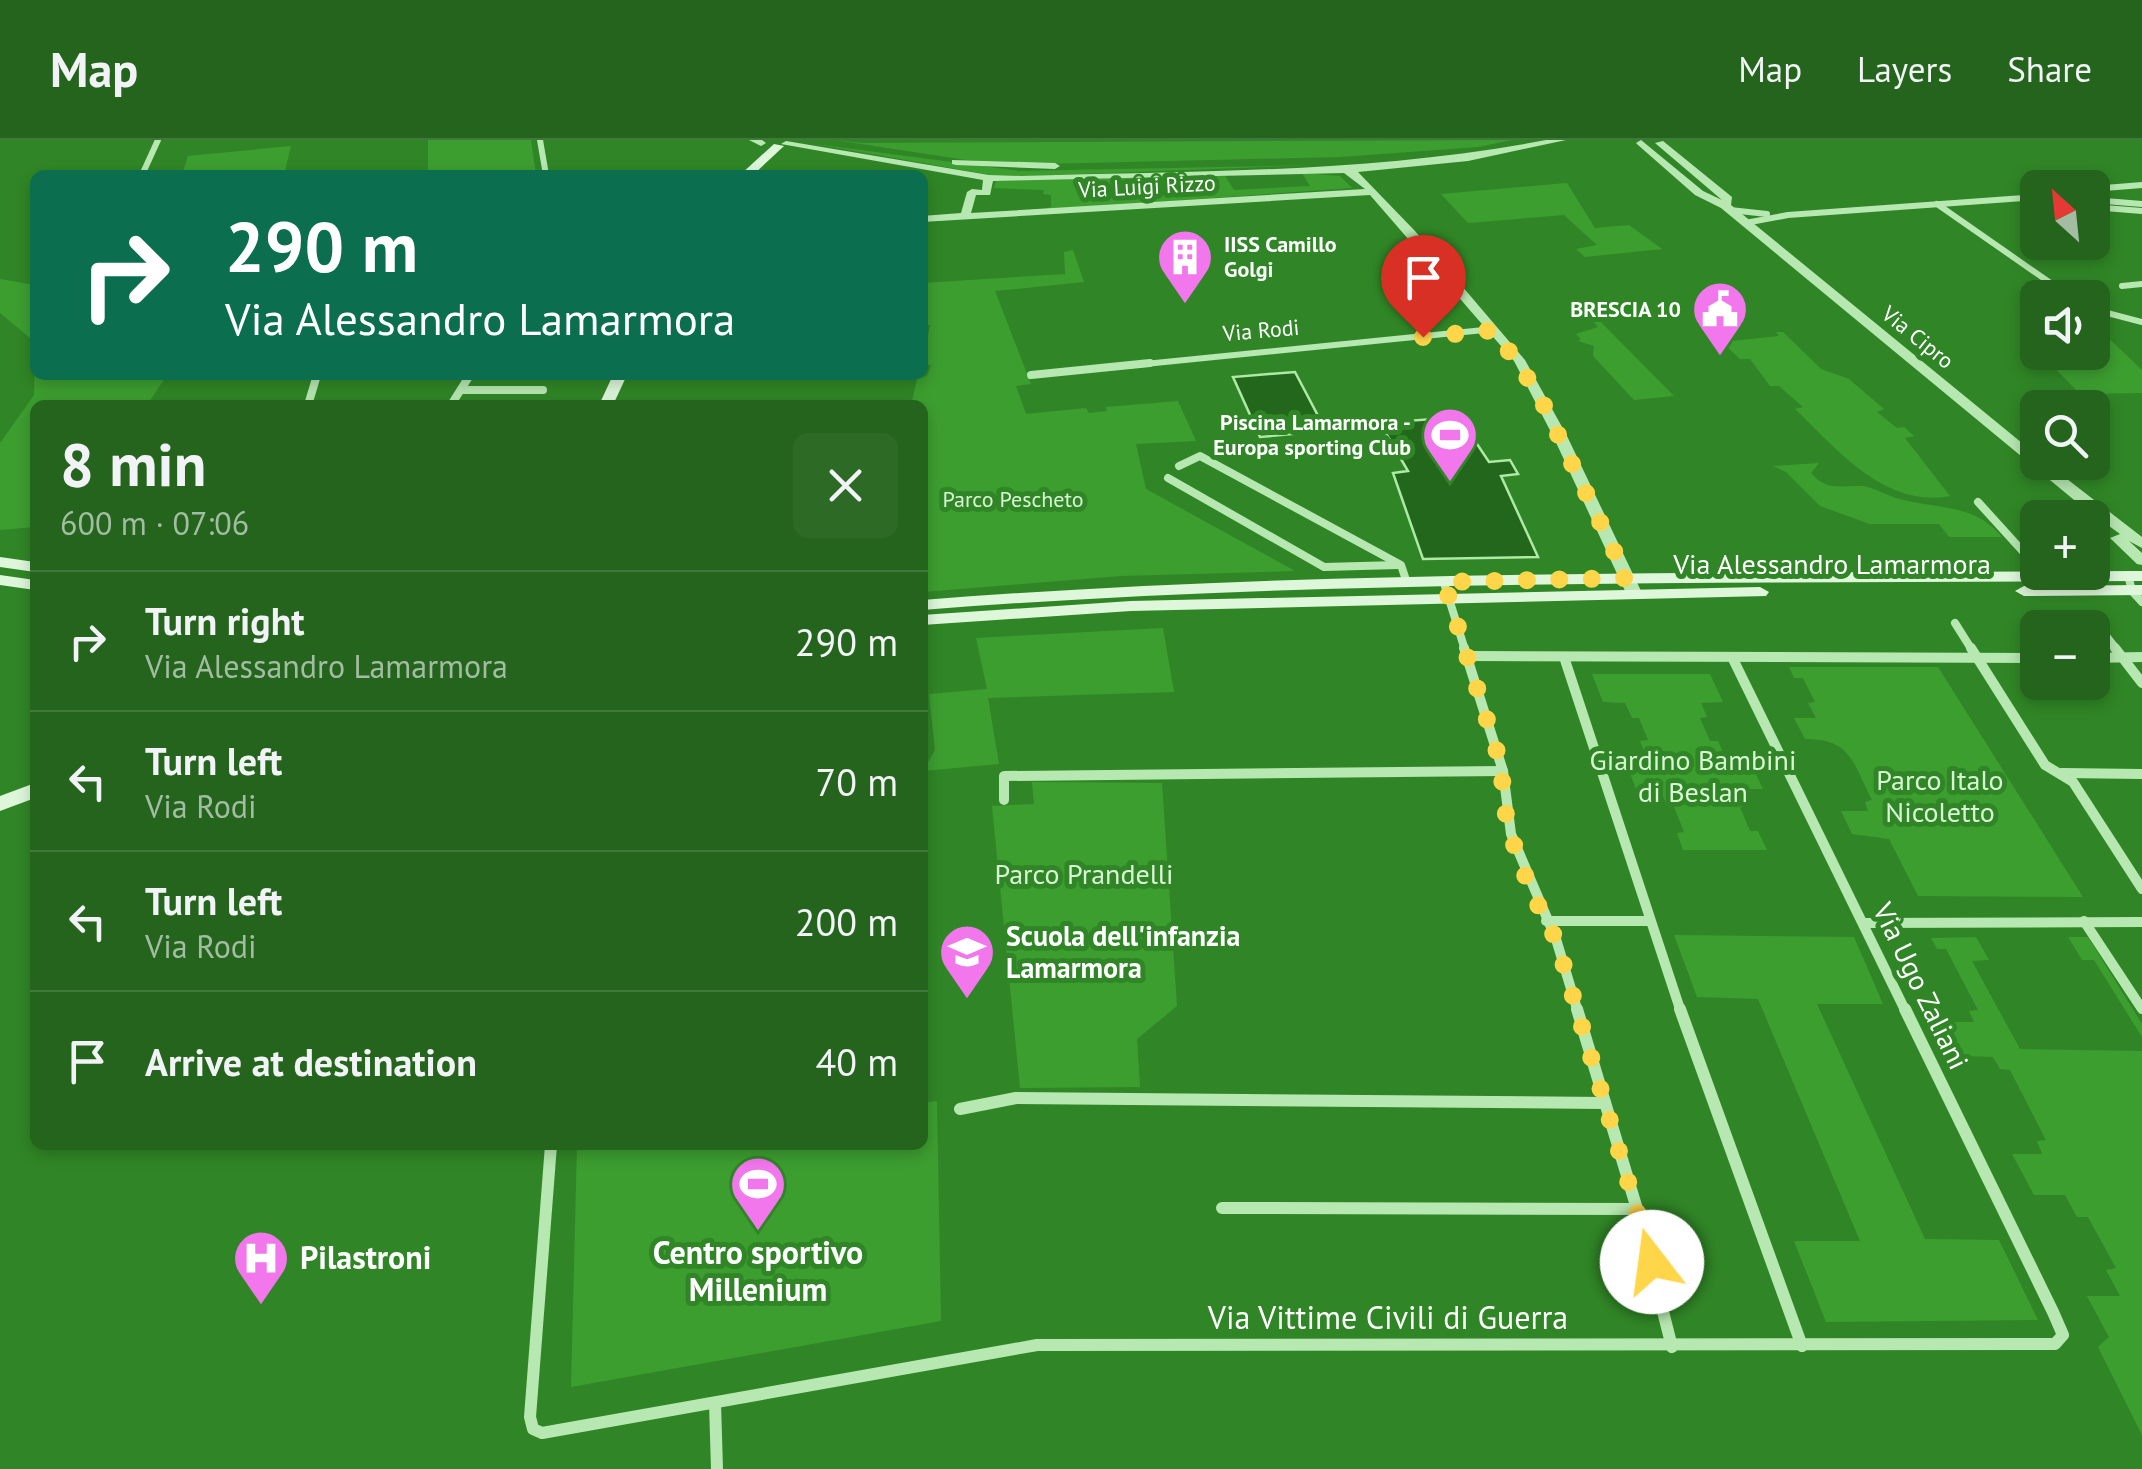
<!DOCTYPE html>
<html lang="en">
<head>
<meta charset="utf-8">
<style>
  body { margin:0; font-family:"PT Sans",sans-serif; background:#2c6a25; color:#f1f3f6; height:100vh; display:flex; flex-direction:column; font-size:38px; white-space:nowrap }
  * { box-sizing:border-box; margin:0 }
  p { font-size:32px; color:#a3bda3 }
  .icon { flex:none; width:55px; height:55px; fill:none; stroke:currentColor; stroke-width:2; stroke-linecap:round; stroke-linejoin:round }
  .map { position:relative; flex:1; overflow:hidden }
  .sheet { position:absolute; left:30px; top:260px; width:898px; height:750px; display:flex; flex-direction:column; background:#24641c; border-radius:15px; box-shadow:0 5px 15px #0003 }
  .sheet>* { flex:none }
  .banner { position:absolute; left:30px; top:30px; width:898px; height:210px; border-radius:15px; box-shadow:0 5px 15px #0003; background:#0b6e4f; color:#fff; overflow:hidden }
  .needle { width:65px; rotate:333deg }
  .fabs { position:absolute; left:2020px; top:30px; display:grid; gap:20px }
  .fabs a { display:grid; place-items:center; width:90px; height:90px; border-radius:15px; background:#24641c; box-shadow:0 5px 15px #0003; font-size:50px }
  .pin { position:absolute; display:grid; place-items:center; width:85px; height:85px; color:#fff; margin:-102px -42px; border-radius:50% 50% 50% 0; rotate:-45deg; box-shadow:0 0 10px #0007 }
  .pin .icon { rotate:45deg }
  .me { position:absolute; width:110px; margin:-55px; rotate:345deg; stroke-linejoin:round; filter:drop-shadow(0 0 8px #0008) }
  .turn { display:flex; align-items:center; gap:35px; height:210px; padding:0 30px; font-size:45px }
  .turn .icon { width:130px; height:130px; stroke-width:2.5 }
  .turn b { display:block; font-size:70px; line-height:85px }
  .round { display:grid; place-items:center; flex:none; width:105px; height:105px; border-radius:15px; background:#2c6a25 }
  .headline { display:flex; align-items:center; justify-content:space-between; height:170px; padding:0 30px }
  h1 { font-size:60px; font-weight:800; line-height:75px }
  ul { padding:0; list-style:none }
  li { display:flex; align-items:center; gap:30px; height:140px; padding:0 30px; border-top:2px solid #41783b }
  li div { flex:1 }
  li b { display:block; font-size:38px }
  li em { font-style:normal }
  header { display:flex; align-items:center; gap:60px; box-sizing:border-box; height:140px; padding:0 50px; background:#24641c; border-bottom:2px solid #41783b }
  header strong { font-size:48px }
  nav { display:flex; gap:55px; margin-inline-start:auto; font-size:35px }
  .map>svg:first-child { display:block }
  .green { fill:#3d9e30 }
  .water { fill:#22671b; stroke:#aee9a5; stroke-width:2.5 }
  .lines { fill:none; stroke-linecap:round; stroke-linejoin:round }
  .minor-far3 { stroke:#b7e8b1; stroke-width:6 }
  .minor-far2 { stroke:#b7e8b1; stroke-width:8 }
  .minor-far1 { stroke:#b7e8b1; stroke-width:10 }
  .minor { stroke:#b7e8b1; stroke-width:12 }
  .tertiary { fill:#b7e8b1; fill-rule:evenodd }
  .secondary { fill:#def7db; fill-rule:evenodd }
  .route { stroke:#ffd54a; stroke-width:18; stroke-dasharray:0 32.4 }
  .labels { text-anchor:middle; stroke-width:10; stroke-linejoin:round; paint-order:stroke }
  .far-street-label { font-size:22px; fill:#fff; stroke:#308626 }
  .far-poi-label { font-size:22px; font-weight:bold; fill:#fff; stroke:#308626; text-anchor:end }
  .far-park-label { font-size:22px; fill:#d9f7d5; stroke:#308626 }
  .street-label { font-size:28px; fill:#fff; stroke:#308626 }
  .park-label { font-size:28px; fill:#d9f7d5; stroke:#308626 }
  .poi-label { font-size:28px; font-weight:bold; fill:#fff; stroke:#308626; text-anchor:start }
  .near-poi-label { font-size:32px; font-weight:bold; fill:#fff; stroke:#308626 }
  .near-street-label { font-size:32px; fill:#fff; stroke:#308626 }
</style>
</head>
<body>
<header>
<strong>Map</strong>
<nav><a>Map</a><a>Layers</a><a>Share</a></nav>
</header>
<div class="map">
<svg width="2142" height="1329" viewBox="0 0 2142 1329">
  <rect width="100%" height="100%" fill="#308626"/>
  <g class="green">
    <path d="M428,0H531L536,35H428Z"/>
    <path d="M835,0L863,3L1512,0L1478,7L1340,17L1042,24L966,20Z"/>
    <path d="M815,4L1019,31L1317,25L1002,37Z"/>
    <path d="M291,6L284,35H182L188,16Z"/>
    <path d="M1302,33L1340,36L1352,48L1042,70L1051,67V55L1043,54L1044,50L994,48L996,41L1225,36L1234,50L1310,46Z"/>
    <path d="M1567,43L1595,88L1629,85L1662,109L1585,117L1576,109L1597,105L1564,75L1468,83L1441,54Z"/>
    <path d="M1073,110L1084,142L995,151L1031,244L1016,246L1026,274L1086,268L1089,273L1107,271L1106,267L1178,261L1196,301L1136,304L1146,349L1295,431L1121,436L923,452L922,265H911L917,239L927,236L931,225L923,224L930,185L923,184V143L1065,134L1064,112Z"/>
    <path d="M0,139L35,145V202L0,173Z"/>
    <path d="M1586,173H1592L1674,256L1634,260L1593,216L1594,206L1578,201L1581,199L1576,194L1598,187Z"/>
    <path d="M2093,188H2098L2142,230V253L2080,254L2040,213L2092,212Z"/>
    <path d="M1776,192H1783L1821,229L1849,239L1884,269L1877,272L1897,288L1904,287L1914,296L1905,298L1950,356C1884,368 1837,309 1795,269L1803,267L1779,246H1770L1750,219H1740L1722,202L1779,196Z"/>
    <path d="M35,226V235H167L147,265H35V387L0,390V303L34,255Z"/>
    <path d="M1819,323L1811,333C1827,352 1842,345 1862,346C1874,347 1889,357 1900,359C1940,370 1974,363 2002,397H1949L1939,384H1870L1820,366L1786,332L1773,326Z"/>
    <path d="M1163,488L1174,552L988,558L999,624L923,631L935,610L929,554L987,549L976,498Z"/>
    <path d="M1789,527H1938L2083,757L1918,756L1889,699L1852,694L1841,671H1868L1865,662L1872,660C1852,621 1851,599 1805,599L1794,578H1816L1808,563L1815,562L1803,538H1794Z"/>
    <path d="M1592,534H1710L1723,562L1701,563L1707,577L1700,578L1710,601H1718L1725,617H1748L1763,649H1740L1747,666L1740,667L1750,691H1758L1767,710H1683L1677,693L1684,692L1674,667L1667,666L1660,649H1636L1624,617L1646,616L1640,601L1648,600L1639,578H1632L1625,563L1603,562Z"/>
    <path d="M1032,642L1162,643L1177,866L1137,899L1140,947L1020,948L992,666L1034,664Z"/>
    <path d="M1674,795L1854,797L1883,864H1817L1925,1099L1999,1100L2038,1180L1826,1182L1794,1101H1860L1758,859L1697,857Z"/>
    <path d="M1976,797L1989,820L1972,821L2020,909L2142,911V1295L2098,1207L2109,1197L2087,1156H2120L2106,1130L2116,1128L2088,1077H2077L2065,1055H2034L2012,1014H2042L2037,1001L2046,1000L2010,930L2000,929L1993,917L1964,916L1946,882H1974L1969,871L1978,870L1946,809H1937L1931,798Z"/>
    <path d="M2068,797H2088L2142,884V897L2094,820H2082Z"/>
    <path d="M937,961L941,1181L571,1247L577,1005H922L923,963Z"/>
  </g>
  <g class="water">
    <path d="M1295,232L1326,291L1260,297L1233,237Z"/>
    <path d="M1459,277L1489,322L1510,320L1518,334L1501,336L1538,417L1423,419L1393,333L1408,331L1380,283Z"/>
  </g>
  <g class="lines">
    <g class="minor-far3">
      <path d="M540,0L546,35"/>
      <path d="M142,35L158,0"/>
      <path d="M2092,49L2142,45"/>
      <path d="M2093,60L2142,64"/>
      <path d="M1937,64L2072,158"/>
      <path d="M2092,67L2142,71"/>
      <path d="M1730,70L1767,74"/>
      <path d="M1745,83L1788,75L2038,57"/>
      <path d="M2122,146L2142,144"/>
      <path d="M2092,169L2142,182"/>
      <path d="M1125,226L1494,189"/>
    </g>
    <g class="minor-far2">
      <path d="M1031,235L1150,223"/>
      <path d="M461,250H543"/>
      <path d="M308,265L317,235"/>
      <path d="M451,265L470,235"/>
      <path d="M1179,326L1200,316L1401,425L1407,443"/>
      <path d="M1168,338L1324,427L1398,425"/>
      <path d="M1978,362L2038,428"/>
      <path d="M2128,435L2132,451L2142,462"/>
      <path d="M1444,443L1465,510"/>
      <path d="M1955,483L1972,510"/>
      <path d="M2025,483L2038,500"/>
      <path d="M2096,483L2117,510"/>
    </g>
    <g class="minor-far1">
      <path d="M1464,508L1503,631L1511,694L1556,799L1578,872"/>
      <path d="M1971,508L2045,625L2073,642L2142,749"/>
      <path d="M2115,508L2142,543"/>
      <path d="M1470,516L2038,518"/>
      <path d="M1564,517L1681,872"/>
      <path d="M2092,518L2142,517"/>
      <path d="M1733,519L1906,872"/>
      <path d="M2062,633L2142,634"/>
      <path d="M1004,660V636L1503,631"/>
      <path d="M1546,781H1649"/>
      <path d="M2084,781L2142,869"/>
      <path d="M1863,783L2142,782"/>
    </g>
    <g class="minor">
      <path d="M1577,869L1637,1069L1672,1207"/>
      <path d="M1680,869L1802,1206"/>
      <path d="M960,969L1016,958L1605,963"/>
      <path d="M551,1005L530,1277L533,1289L542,1293L1037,1205L2055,1204L2063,1195L2053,1172L1905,869"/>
      <path d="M1222,1068L1637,1069"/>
      <path d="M715,1263L717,1329"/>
    </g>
    <g class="tertiary">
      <path d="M749,0H762L766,3L761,6Z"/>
      <path d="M1546,0H1566L1468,21L1358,32L1415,91L1525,220L1567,296L1642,453L1634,458L1626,453L1553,296L1514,221L1370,55L922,82V76L961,73L967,52L972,49L982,50L983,40L781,4L786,1L989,35L1021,36C1197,31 1373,33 1546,0ZM1344,33L1365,49L971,73L976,55H990L993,41Z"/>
      <path d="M1641,0L1703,51L1722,60L1655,3L1663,1L1732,57L1731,65L2038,316V322H2045L2142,397V408L2129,401L2142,413V425L2137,424L2110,398L2120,394L2079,364L1721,68L1695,55L1638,5L1636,3Z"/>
      <path d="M952,20L1055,23L1060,26L1055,29L956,25L952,24Z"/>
    </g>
    <g class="secondary">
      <path d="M774,4L784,6L753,35H740Z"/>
      <path d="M613,235H627L613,265H599Z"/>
      <path d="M0,417L35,422V432L0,427Z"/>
      <path d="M2142,431V441C1736,444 1328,438 922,470V460C1327,428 1739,434 2142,431Z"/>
      <path d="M0,435L35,440V450L0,445Z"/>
      <path d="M2142,445V455L2024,456L2015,451L2024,446Z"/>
      <path d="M1760,447L1769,452L1766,456L1131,471L922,485V475L1131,461Z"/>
      <path d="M35,643V658L0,671V656Z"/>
    </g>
  </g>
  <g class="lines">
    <path class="route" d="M1423,197L1494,190L1538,253L1627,438L1444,442L1503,631C1497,678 1532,758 1556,799L1652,1122"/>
  </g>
  <defs>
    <g id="building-pin" transform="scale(2.875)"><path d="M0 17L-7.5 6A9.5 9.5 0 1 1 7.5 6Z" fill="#f276ec" stroke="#308626"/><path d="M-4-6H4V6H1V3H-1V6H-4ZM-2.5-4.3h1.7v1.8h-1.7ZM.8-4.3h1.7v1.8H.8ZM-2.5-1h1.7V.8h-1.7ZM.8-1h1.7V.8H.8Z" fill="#fff"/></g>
    <g id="civic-pin" transform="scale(2.875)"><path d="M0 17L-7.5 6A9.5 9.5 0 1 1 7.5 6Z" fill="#f276ec" stroke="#308626"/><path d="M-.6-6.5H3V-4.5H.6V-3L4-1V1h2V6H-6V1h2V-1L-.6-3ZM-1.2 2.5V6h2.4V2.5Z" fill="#fff"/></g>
    <g id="stadium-pin" transform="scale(2.875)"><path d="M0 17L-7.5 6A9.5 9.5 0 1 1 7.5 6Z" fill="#f276ec" stroke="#308626"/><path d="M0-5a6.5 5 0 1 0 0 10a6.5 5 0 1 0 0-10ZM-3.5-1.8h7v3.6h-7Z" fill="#fff"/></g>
    <g id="school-pin" transform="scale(2.875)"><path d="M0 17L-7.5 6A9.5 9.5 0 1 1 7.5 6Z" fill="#f276ec" stroke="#308626"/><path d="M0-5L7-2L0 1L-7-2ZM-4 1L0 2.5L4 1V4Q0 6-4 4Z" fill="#fff"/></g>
    <g id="hospital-pin" transform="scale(2.875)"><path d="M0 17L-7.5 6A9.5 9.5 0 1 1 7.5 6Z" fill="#f276ec" stroke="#308626"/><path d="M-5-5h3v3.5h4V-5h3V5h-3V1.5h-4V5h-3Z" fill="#fff"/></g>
  </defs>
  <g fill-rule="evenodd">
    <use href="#building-pin" x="1185" y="117"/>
    <use href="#civic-pin" x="1720" y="169"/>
    <use href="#stadium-pin" x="1450" y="295"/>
    <use href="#school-pin" x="967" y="812"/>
    <use href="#stadium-pin" x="758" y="1044"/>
    <use href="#hospital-pin" x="261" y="1118"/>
  </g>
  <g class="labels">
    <g class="far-street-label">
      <text transform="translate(1147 46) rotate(-3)" y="8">Via Luigi Rizzo</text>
      <text transform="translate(1261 190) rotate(-5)" y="8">Via Rodi</text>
      <text transform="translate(1918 197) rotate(39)" y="8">Via Cipro</text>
    </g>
    <g class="far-poi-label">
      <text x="1224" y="112" text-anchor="start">IISS Camillo<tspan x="1224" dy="25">Golgi</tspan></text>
      <text x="1681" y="177">BRESCIA 10</text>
      <text x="1411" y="290">Piscina Lamarmora -<tspan x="1411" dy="25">Europa sporting Club</tspan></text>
    </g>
    <g class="far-park-label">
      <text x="1013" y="367">Parco Pescheto</text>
    </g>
    <g class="street-label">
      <text x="1832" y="434">Via Alessandro Lamarmora</text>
      <text transform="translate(1921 846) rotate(64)" y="10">Via Ugo Zaliani</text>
    </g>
    <g class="park-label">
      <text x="1693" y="630">Giardino Bambini<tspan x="1693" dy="32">di Beslan</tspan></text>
      <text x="1940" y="650">Parco Italo<tspan x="1940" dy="32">Nicoletto</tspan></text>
      <text x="1084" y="744">Parco Prandelli</text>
    </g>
    <g class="poi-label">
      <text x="1006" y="806">Scuola dell'infanzia<tspan x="1006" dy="32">Lamarmora</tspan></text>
    </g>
    <g class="near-poi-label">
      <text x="758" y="1124">Centro sportivo<tspan x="758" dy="37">Millenium</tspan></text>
      <text x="300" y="1129" text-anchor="start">Pilastroni</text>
    </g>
    <g class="near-street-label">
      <text x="1388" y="1189">Via Vittime Civili di Guerra</text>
    </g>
  </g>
</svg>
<div class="fabs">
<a><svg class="needle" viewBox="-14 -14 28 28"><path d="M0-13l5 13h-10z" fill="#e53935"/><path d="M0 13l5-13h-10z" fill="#a3bda3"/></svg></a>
<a><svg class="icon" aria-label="sound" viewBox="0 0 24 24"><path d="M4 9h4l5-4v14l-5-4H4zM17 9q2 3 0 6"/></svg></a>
<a><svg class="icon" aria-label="search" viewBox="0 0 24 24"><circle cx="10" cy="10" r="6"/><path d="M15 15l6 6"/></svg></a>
<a>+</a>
<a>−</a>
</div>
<div class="pin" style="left:1423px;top:197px;background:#d93025"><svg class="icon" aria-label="arrive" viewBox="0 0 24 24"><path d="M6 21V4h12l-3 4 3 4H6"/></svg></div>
<svg class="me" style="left:1652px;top:1122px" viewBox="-20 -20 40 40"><circle r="19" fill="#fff"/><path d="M0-13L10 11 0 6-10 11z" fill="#ffd54a"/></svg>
<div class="banner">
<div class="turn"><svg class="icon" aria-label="right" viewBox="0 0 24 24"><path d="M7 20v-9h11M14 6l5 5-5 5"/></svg><div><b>290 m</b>Via Alessandro Lamarmora</div></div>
</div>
<section class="sheet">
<div class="headline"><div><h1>8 min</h1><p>600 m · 07:06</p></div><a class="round"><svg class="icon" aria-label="close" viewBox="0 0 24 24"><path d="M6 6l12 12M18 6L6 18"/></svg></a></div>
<ul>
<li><svg class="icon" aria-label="right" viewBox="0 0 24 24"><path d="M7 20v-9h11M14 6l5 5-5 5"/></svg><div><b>Turn right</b><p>Via Alessandro Lamarmora</p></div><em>290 m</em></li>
<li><svg class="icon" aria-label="left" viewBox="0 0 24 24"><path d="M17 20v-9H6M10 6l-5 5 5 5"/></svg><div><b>Turn left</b><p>Via Rodi</p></div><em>70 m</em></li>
<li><svg class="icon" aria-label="left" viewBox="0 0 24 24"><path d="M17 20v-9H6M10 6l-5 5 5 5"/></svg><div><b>Turn left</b><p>Via Rodi</p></div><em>200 m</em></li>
<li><svg class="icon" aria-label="arrive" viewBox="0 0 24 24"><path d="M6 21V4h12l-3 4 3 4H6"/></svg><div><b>Arrive at destination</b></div><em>40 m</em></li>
</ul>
</section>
</div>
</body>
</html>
